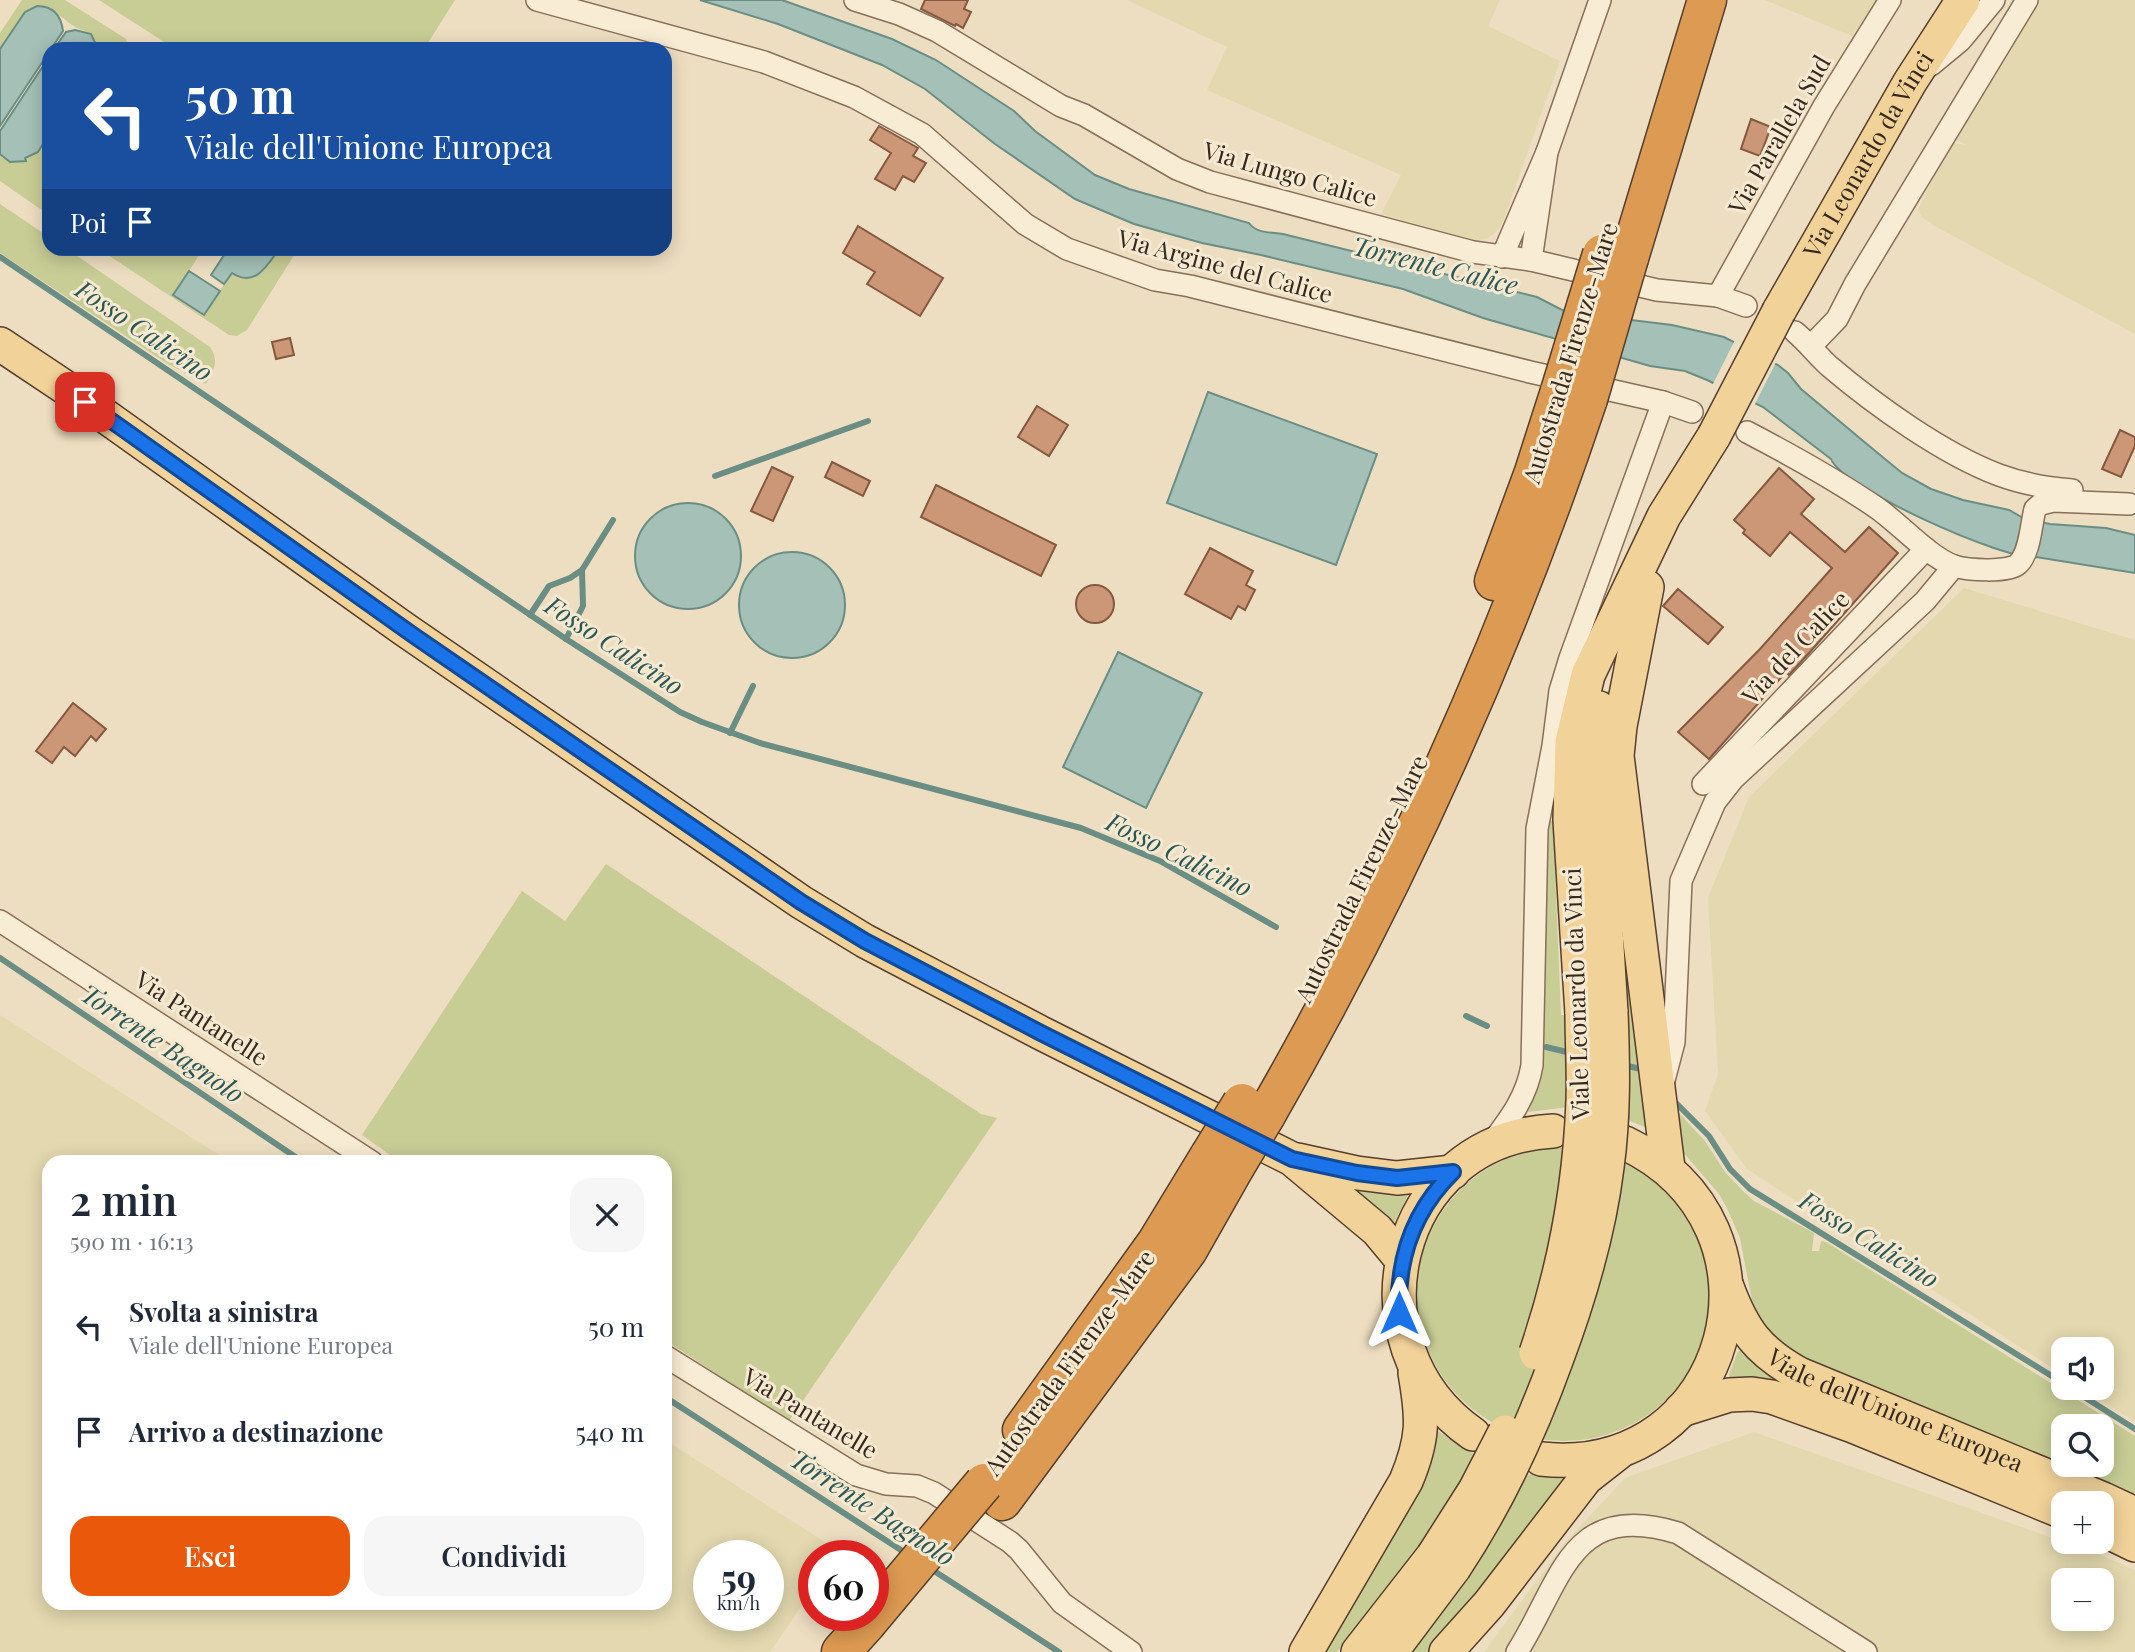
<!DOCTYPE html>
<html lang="it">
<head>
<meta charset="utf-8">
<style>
  body { margin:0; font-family:"Playfair Display",serif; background:#f6f6f7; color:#1f2937; height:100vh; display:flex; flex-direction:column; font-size:26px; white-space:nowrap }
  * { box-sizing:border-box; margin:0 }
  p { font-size:23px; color:#747a83 }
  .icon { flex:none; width:38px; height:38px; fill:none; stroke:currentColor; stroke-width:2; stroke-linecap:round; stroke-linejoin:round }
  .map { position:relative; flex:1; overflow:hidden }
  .side { position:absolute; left:42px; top:1155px; width:630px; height:455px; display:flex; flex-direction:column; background:#fff; border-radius:21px; box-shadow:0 4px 18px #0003 }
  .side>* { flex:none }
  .top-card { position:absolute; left:42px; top:42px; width:630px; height:214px; border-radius:21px; box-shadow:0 4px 18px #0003; background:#1a4fa0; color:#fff; overflow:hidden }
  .tools { position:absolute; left:2051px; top:1337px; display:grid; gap:14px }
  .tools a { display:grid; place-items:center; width:63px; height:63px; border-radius:14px; background:#fff; box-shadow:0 4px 18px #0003; font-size:35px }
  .speed { position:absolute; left:693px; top:1540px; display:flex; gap:14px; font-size:35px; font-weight:700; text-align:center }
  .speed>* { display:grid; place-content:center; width:91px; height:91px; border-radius:50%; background:#fff; box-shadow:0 4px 18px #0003; line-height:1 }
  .speed small { font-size:18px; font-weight:400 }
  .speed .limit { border:10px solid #d22; background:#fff; color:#111 }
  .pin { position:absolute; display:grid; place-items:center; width:60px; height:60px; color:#fff; margin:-30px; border-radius:14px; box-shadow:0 4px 10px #0006 }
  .me { position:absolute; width:77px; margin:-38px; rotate:0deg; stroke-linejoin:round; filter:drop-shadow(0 0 5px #0008) }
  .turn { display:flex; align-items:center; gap:24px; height:147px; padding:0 28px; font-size:32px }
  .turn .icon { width:91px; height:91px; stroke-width:2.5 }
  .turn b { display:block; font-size:49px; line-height:60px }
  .then { display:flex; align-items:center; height:66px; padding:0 28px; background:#0003; gap:14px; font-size:26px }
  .round { display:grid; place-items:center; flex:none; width:74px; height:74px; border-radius:21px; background:#f6f6f7 }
  .headline { display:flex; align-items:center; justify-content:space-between; height:119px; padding:0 28px }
  h1 { font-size:42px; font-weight:600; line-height:52px }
  .action { display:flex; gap:14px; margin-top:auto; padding:14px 28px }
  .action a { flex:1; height:80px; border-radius:21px; background:#ea580c; color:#fff; font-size:28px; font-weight:600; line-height:80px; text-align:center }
  .action a+a { background:#f6f6f7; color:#1f2937 }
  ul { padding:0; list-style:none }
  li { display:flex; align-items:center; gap:21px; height:105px; padding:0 28px }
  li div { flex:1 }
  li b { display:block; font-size:26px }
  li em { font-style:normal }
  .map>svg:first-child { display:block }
  .farmland { fill:#e3d8af; fill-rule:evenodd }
  .green { fill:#c8cc95; fill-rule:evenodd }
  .water { fill:#a4c0b7; stroke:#6b8e84; stroke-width:2 }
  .pier { fill:#eedec1 }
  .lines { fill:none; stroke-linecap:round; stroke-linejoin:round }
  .stream { stroke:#6b8e84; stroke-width:6 }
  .building { fill:#cc9777; stroke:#86583f; stroke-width:2 }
  .minor-casing { stroke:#876f59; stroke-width:24 }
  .primary-casing { stroke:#553e2d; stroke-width:36 }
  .motorway-casing { stroke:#553e2d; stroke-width:41 }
  .minor { stroke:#f9ecd4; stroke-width:21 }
  .primary { stroke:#f1d299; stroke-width:33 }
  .motorway { stroke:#dd9a52; stroke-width:38 }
  .primary-bridge-casing { stroke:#553e2d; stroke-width:36; stroke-linecap:butt }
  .motorway-bridge-casing { stroke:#553e2d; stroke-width:41; stroke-linecap:butt }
  .primary-bridge { stroke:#f1d299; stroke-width:33 }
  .motorway-bridge { stroke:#dd9a52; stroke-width:38 }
  .route-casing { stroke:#114b97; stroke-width:18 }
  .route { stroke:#1a73e8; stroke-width:12 }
  .labels { text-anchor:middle; stroke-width:6; stroke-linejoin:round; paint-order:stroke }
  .street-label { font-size:24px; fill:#37281d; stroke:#f5e9d1 }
  .water-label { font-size:26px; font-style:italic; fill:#2c5752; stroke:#f5e9d1 }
</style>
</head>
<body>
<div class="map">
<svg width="2135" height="1652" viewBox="0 0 2135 1652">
  <rect width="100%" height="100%" fill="#eedec1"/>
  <g class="farmland">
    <path d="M1127,0H1500L1488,26L1560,61L1502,224L1494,234L1486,239L1473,240L1381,214L1401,175L1207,90L1227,47Z"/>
    <path d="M1765,0H1877L1852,36Z"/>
    <path d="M2038,0H2135V334L1933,225L1922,217L1918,210L1948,148L1953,143L1966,145L1955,139Z"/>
    <path d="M1964,588L2135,640V1422L2082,1388H2102V1349H2063V1375L1747,1169L1705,1111L1718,1074L1708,898L1749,797Z"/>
    <path d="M0,1015L230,1162H49V1603H665V1440L839,1551L836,1556H814V1588L770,1652H0ZM709,1556H768V1615H709Z"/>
    <path d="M1754,1432L2103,1556L2135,1570V1652H1484L1564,1544L1625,1478ZM2063,1580H2102V1619H2063Z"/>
  </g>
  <g class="green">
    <path d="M22,0H65L126,39L128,48L98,49L85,31C72,28 65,18 54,12C50,9 42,8 37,6L0,49V33Z"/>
    <path d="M99,0H455L424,49H330L319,42L314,49H175Z"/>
    <path d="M49,135V215L0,181V154L3,158L26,161L25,158L38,152Z"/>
    <path d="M0,204L49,237V248L67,249L210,347C220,361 213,372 206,384L168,364L0,253Z"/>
    <path d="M194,248L201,252L174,295L203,315L232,273C263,282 262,273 279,249H298L247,330L237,336L229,335L99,249Z"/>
    <path d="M1549,820L1553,821L1561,1015L1622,1012L1611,845L1650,1129L1608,1112L1577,1106L1528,1112L1540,1080L1542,1058L1546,834Z"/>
    <path d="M606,864L981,1114L997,1118L789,1421L665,1340V1162H400L362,1135L522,891L565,921Z"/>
    <path d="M1677,1111L1705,1141L1725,1172L1744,1192L1754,1201L1814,1233L1812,1251H1819L1821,1241L1826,1242L2135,1436V1498L1782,1349L1754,1311L1740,1238L1727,1208L1719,1194L1677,1145ZM2063,1426H2102V1465H2063Z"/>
    <circle cx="1564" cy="1294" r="147"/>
    <path d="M1350,1189L1407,1193L1408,1195L1392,1227Z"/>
    <path d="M1743,1350L1778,1381V1382L1730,1379L1729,1375L1738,1351Z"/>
    <path d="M1436,1430L1484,1460L1519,1473L1566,1479L1433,1652H1408L1466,1576L1418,1547L1337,1652H1319Z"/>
  </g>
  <g class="water">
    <path d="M700,0H782L892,39L936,60L1014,111L1035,131L1095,175L1129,189L1249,223C1257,234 1271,232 1283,234L1537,297L1566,312L1672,325L1724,337L1778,365L1788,373L1801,389L1868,445L1902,473L1931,489L1963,500L2009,510L2025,519L2050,524L2106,528L2135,535V573L2036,557C2005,561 1842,488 1831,459L1763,407L1707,380L1685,371L1650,366L1483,318L1403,289L1261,255L1202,243L1134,224L1075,199L995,144L925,89L882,65L778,24Z"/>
    <path d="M37,6C53,6 61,15 63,31L0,126V49L25,12Z"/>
    <path d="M75,30L91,34L98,49H54L66,32Z"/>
    <path d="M49,57V134L38,152L25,158L26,161L10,162L0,154V131Z"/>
    <path d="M228,249V248L279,249C267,266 255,288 232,273L224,284L211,275Z"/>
    <path d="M189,271L220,291L204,315L173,295Z"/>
    <path d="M1208,392L1377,454L1336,565L1167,503Z"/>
    <circle cx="688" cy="556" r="53"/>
    <circle cx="792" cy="605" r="53"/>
    <path d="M1118,652L1202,693L1146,808L1063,767Z"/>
  </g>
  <path class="pier" d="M1735,340L1777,360L1754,406L1712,386Z"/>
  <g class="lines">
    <g class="stream">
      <path d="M0,257L566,639L680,712L702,722L760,743L1081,828L1160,861L1276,927"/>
      <path d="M715,476L868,421"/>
      <path d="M530,615L549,586L570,578L582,570"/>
      <path d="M566,639L583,606L582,570L613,520"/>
      <path d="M730,733L753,686"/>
      <path d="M0,958L303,1162"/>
      <path d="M1466,1016L1487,1026"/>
      <path d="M1546,1047L1571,1053"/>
      <path d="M1623,1065L1641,1069"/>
      <path d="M1677,1104L1709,1136L1730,1169L1750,1189L2063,1383"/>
      <path d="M2070,1388L2135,1429"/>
      <path d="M665,1397L907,1554"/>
      <path d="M928,1567L1059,1652"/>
    </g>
  </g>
  <g class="building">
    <path d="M925,0H968L964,9L971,12L963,28L956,24L955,26L921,9Z"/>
    <path d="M1751,119L1771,127L1760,156L1741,149Z"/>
    <path d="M879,126L918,148L913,156L926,163L914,182L903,176L895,190L875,179L891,153L870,140Z"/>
    <path d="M858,226L943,278L920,316L867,284L875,272L843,253Z"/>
    <path d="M290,338L294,355L276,359L272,342Z"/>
    <path d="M1037,406L1068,425L1049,456L1018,437Z"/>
    <path d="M2120,430L2135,437V446L2121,477L2102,469Z"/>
    <path d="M832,462L870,481L863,496L825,477Z"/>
    <path d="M772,467L793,477L773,521L751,511Z"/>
    <path d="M1779,468L1814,499L1801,514L1845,552L1869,527L1898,553L1801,662L1789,675L1786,672L1709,759L1678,732L1760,649L1832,568L1790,532L1770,556L1743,533L1745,530L1734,520Z"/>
    <path d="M936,485L1056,545L1041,576L921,517Z"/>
    <path d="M1210,548L1253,571L1246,585L1255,590L1245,610L1238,606L1231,619L1185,594Z"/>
    <circle cx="1095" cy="604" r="19"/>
    <path d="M1678,589L1723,627L1708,644L1663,606Z"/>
    <path d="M73,703L106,729L96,741L91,736L75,756L64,747L52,763L36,751Z"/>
  </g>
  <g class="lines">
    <g class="minor-casing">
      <g id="minor">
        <path d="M537,0L764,62L854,97L922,134L1025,224L1067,249L1155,280L1190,286L1530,372L1663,402L1692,412"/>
        <path d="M855,0L899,14L937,31L1061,106L1084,115L1177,169L1210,182L1473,252L1531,260L1657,290L1718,296L1746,306"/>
        <path d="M1931,65L1960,41L1994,0"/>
        <path d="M1547,152L1600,0"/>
        <path d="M1502,257L1547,152L1531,260"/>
        <path d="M1718,296L1824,106L1890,0"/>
        <path d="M1795,332C1807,342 1817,355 1829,366C1875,405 1943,454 1999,475C2023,484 2047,488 2072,490"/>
        <path d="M1811,346L1837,319L1855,284L2027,0"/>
        <path d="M1747,432C1791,455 1836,480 1877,508C1900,524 1929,557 1954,566C1967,570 2008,573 2018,564C2030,553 2031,525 2035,509L2041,504L2053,501L2129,504"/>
        <path d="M1703,784L1926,549"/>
        <path d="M0,921L372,1162"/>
        <path d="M1663,1084L1674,1042L1681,881L1715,802L1733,779L1925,601L1954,566"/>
        <path d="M1490,1145C1509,1120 1527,1097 1532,1065L1537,829L1553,746L1560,691L1570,658L1663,402"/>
        <path d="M665,1356L856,1475L886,1484L917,1486L934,1493L1010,1542L1019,1550L1062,1603L1131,1652"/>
        <path d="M1517,1652C1563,1579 1570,1500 1678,1533L1866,1652"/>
      </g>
    </g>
    <g class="primary-casing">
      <g id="primary">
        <path id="s1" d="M1779,311L1910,82L1963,0"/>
        <path d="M0,344L63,386L404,629L801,902L865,941L1041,1033L1292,1159L1377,1230L1402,1260"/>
        <path d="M1647,587L1620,726L1617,756L1668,1168"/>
        <path d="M1599,708L1595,751L1611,1012"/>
        <path d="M1582,1014L1570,820L1572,742L1588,675L1664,516L1714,436"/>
        <path d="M1298,1160L1357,1173L1397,1178L1453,1172"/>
        <path id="s2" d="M1727,1287C1743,1331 1758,1351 1799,1374L2103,1499L2135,1514"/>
        <path d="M1681,1410L1729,1395L1752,1394L1772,1397L1853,1426L2063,1512"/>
        <path d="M1473,1434C1344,1344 1393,1139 1553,1131"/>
        <path d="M1541,1459C1732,1479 1800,1226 1625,1143"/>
        <path d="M2102,1529L2135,1545"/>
        <path d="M1306,1652L1406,1481C1424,1438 1423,1419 1415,1373"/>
        <path d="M1358,1652L1433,1556"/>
        <path d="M1391,1652L1454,1568"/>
        <path d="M1446,1652L1489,1604L1586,1478L1618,1453"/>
      </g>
    </g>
    <g class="motorway-casing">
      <g id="motorway">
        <path d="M1629,258L1707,0"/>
        <path d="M1494,581L1534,472L1560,391"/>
        <path d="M1266,1115C1397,887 1505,648 1588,399"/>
        <path d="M1022,1430L1157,1242L1210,1155"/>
        <path d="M1002,1501L1188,1250L1235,1167"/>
        <path d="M841,1652L866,1624"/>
      </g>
    </g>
    <use href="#minor" class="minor"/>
    <use href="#primary" class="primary"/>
    <use href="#motorway" class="motorway"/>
    <g class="primary-bridge-casing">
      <g id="primary-bridge">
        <path d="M1714,436L1779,311"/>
        <path d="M1536,1353C1564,1271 1580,1186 1583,1100C1584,1071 1582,1042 1582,1014"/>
        <path d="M1433,1556L1475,1490L1505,1432"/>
        <path d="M1454,1568C1498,1502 1530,1433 1557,1358C1580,1296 1599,1233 1607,1167C1614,1116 1613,1064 1611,1012"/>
      </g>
    </g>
    <g class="motorway-bridge-casing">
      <g id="motorway-bridge">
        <path d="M1560,391L1602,254"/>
        <path d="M1588,399L1629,258"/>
        <path d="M1210,1155L1242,1103"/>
        <path d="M1235,1167L1266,1115"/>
        <path d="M866,1624L984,1483"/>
      </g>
    </g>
    <use href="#primary-bridge" class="primary-bridge"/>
    <use href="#motorway-bridge" class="motorway-bridge"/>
  </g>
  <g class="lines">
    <g class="route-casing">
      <path id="route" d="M85,402L413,635L801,902L865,941L1041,1033L1292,1159L1357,1173L1397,1178L1453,1172C1413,1211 1397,1258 1399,1313"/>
    </g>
    <use href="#route" class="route"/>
  </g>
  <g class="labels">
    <g class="street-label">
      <text transform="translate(1780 135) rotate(-60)" y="8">Via Parallela Sud</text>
      <text dy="8" stroke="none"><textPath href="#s1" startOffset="180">Via Leonardo da Vinci</textPath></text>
      <text transform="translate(1290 175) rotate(16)" y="8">Via Lungo Calice</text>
      <text transform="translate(1225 267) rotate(15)" y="8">Via Argine del Calice</text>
      <text transform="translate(1571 353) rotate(-73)" y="8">Autostrada Firenze-Mare</text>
      <text transform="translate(1796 648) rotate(-47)" y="8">Via del Calice</text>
      <text transform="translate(1362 879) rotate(-64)" y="8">Autostrada Firenze-Mare</text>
      <text transform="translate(1577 994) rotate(-92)" y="8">Viale Leonardo da Vinci</text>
      <text transform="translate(201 1019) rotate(33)" y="8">Via Pantanelle</text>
      <text transform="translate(1070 1363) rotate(-54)" y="8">Autostrada Firenze-Mare</text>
      <text dy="8" stroke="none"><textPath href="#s2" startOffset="219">Viale dell'Unione Europea</textPath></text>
      <text transform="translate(810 1414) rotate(31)" y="8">Via Pantanelle</text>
    </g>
    <g class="water-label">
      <text transform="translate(1435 266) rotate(14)" y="9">Torrente Calice</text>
      <text transform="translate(144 331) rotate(34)" y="9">Fosso Calicino</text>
      <text transform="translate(614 646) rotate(33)" y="9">Fosso Calicino</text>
      <text transform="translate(1179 855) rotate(26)" y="9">Fosso Calicino</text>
      <text transform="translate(162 1044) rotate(34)" y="9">Torrente Bagnolo</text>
      <text transform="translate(1869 1240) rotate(32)" y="9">Fosso Calicino</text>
      <text transform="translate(872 1508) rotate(33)" y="9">Torrente Bagnolo</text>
    </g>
  </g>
</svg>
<div class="tools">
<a><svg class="icon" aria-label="sound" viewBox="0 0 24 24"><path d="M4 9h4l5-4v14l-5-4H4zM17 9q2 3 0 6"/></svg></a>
<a><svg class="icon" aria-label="search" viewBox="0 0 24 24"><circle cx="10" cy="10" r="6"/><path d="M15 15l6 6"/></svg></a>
<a>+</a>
<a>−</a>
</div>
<div class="speed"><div>59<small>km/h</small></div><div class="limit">60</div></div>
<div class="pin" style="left:85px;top:402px;background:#d93025"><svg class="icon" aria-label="arrive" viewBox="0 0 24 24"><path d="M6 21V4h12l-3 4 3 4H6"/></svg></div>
<svg class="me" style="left:1399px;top:1313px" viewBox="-20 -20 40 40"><path d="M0-17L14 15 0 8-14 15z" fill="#1a73e8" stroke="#fff" stroke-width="4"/></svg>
<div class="top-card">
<div class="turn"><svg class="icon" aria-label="left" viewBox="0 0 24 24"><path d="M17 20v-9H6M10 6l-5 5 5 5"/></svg><div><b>50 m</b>Viale dell'Unione Europea</div></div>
<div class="then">Poi<svg class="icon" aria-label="arrive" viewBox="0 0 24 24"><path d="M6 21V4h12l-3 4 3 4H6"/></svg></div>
</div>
<section class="side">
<div class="headline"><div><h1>2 min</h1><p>590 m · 16:13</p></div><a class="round"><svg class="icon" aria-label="close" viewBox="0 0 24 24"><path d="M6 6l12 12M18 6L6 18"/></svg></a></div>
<ul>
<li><svg class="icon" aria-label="left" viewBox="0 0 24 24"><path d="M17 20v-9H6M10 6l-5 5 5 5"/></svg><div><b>Svolta a sinistra</b><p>Viale dell'Unione Europea</p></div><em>50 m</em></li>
<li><svg class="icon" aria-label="arrive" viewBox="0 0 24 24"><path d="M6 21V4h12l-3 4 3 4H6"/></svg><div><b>Arrivo a destinazione</b></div><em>540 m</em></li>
</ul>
<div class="action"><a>Esci</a><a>Condividi</a></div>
</section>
</div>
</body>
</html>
